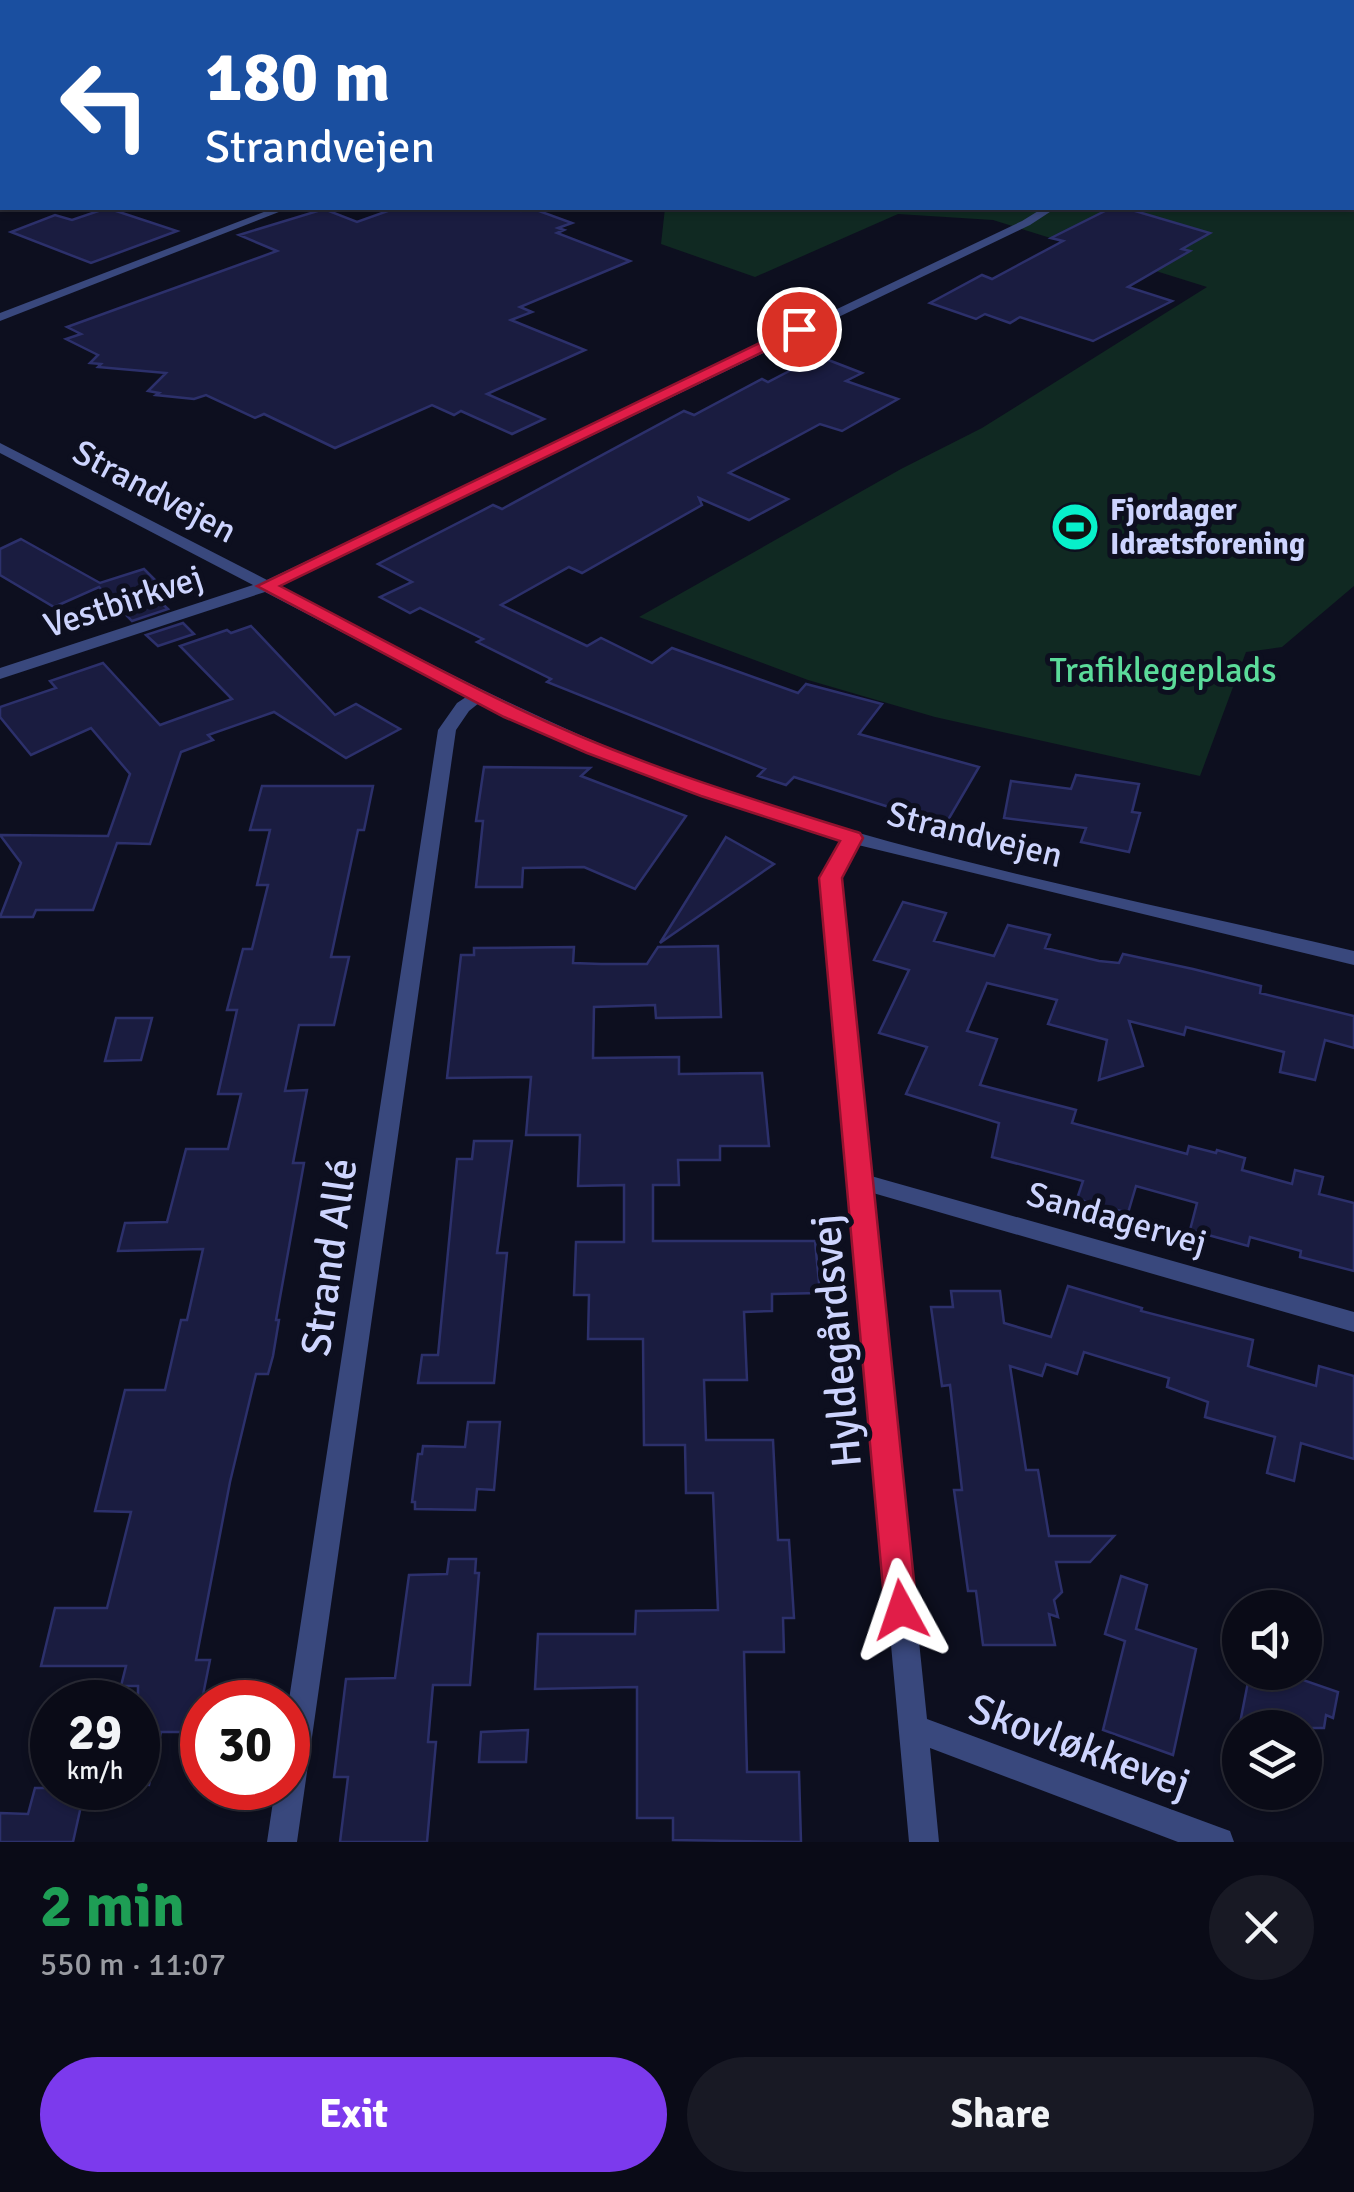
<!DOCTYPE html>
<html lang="en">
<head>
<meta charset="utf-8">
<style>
  body { margin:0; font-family:Signika,sans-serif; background:#181924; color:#f1f3f6; height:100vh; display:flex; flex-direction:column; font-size:38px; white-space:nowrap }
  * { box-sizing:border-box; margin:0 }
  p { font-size:32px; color:#999ba1 }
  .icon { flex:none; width:55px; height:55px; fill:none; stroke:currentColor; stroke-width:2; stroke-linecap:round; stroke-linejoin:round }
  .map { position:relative; height:1842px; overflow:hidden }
  .details { display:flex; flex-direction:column; background:#0a0b17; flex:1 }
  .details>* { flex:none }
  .banner { position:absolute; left:0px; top:0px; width:1355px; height:210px; box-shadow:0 2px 8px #0004,0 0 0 2px #2a2b36; background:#1a4fa0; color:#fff; overflow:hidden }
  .buttons { position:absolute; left:1222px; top:1590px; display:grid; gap:20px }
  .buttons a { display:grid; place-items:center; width:100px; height:100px; border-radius:50%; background:#0a0b17; box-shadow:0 2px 8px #0004,0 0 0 2px #2a2b36; font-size:50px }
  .speed { position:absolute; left:30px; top:1680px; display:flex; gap:20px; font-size:50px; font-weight:700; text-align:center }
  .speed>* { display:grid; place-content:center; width:130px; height:130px; border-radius:50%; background:#0a0b17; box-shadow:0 2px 8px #0004,0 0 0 2px #2a2b36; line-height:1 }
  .speed small { font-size:25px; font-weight:400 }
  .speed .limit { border:15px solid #d22; background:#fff; color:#111 }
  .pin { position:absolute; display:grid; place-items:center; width:85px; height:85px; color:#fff; margin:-42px; border:5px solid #fff; border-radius:50%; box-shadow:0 2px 10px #0007 }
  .me { position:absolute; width:110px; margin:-55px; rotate:355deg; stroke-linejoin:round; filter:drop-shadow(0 0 8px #0008) }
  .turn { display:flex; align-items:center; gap:35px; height:210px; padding:0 40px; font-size:45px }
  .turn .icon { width:130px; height:130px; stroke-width:2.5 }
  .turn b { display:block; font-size:70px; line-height:85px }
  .round { display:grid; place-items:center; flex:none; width:105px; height:105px; border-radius:52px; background:#181924 }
  .headline { display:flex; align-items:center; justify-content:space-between; height:170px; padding:0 40px }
  h1 { font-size:60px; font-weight:800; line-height:75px; color:#1e9e55 }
  .action { display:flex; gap:20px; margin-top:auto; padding:20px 40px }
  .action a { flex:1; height:115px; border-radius:60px; background:#7c3aed; color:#fff; font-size:40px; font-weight:800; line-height:115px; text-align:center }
  .action a+a { background:#181924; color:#f1f3f6 }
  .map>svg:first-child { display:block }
  .green { fill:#102922 }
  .building { fill:#1a1c40; stroke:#2c306b; stroke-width:2.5 }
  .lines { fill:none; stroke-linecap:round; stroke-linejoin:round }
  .street { fill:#39487d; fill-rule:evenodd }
  .route { fill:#e11d48; stroke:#92132f; stroke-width:2.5 }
  .labels { text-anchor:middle; stroke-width:10; stroke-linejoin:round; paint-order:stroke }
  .far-poi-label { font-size:30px; font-weight:bold; fill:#cdd4fe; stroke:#0d0f1f; text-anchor:start }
  .street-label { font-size:35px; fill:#cdd4fe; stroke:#0d0f1f }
  .park-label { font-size:35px; fill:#5bdb9a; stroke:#0d0f1f }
  .near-street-label { font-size:42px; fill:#cdd4fe; stroke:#0d0f1f }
</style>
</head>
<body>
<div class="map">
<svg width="1354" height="1842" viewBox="0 0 1354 1842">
  <rect width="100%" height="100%" fill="#0d0f1f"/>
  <path class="green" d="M1031,0H1354V586L1282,647L1246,652L1200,776L935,717L808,680L639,617L901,469L982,428L1207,287L993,220L898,214L755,277L661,244L665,208H1352V2H1025Z"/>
  <g class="building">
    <path d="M107,208L177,231L91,263L11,232L55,215L72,220Z"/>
    <path d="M396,208H511L521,211L531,208L572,223L558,228L564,230L557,233L630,261L520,307L532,312L511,320L585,350L487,394L544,419L512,434L461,411L454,415L432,405L335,448L264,414L255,418L206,395L194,399L156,395L159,393L148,391L166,373L98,367L101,364L90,363L98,355L66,339L81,334L67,327L277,251L239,235L324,209L357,222Z"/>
    <path d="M1111,208H1125L1210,233L1182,249L1190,251L1128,287L1172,301L1093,341L1020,317L1010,323L985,314L976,319L930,303L982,275L992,279L1063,241L1051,238Z"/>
    <path d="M818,356L862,373L846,381L898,399L842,431L820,424L729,473L788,499L749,520L699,498L702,505L582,573L569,567L501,605L587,646L601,638L652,663L672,648L798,693L806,684L882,704L859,734L979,767L948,820L892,808L794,777L786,785L758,776L765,769L547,682L551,679L477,642L483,639L420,608L410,613L380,597L412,582L378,564L493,505L502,509L684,411L694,415L762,379L768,382Z"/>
    <path d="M21,539L100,583L144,569L168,593L155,597L168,609L132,621L99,587L54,607L0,575V549Z"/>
    <path d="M183,623L194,634L158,646L146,635Z"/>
    <path d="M251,626L335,715L356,704L400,729L346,758L274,712L208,735L213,740L181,752L150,844L117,843L93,910H36L33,917H0L21,863L0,835L108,836L130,774L91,728L31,755L0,717V707L56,688L50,681L103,663L160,725L232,699L180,646L227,630L231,633Z"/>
    <path d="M484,767L590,768L581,776L686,816L635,889L584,867L523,868L522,887H476L483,821H476Z"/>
    <path d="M1076,775L1139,784L1132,812L1140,813L1129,852L1081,842L1086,828L1004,818L1011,781L1071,789Z"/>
    <path d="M262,786H373L364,830H358L331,957H349L334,1025H299L285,1091L307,1090L293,1163H304L276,1320H279L273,1356L268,1374H256L230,1482L196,1660H210L202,1700V1732H161L149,1785L138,1784V1686H121L126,1666H41L55,1608H107L131,1512L95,1511L125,1390H165L181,1320H187L203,1249L118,1251L125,1223L167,1222L186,1149H228L241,1094H218L237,1010H227L243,949H252L268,885H257L270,830H250Z"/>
    <path d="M726,837L774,864L660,943Z"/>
    <path d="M903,902L946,913L934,941L994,956L1008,925L1050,935L1045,948L1099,961L1119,963L1123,954L1193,969L1261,986L1260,993L1354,1016V1048L1325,1040L1315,1080L1280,1072L1284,1052L1186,1027L1184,1035L1129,1021L1143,1066L1099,1080L1107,1040L1048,1024L1057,1000L987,983L967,1031L997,1039L980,1085L1076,1110L1072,1123L1187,1154L1189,1146L1216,1153L1217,1150L1245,1158L1242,1170L1292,1184L1295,1170L1323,1177L1319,1194L1354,1203V1271L1300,1257L1301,1251L1250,1237L1248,1246L1190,1230L1197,1203L1136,1186L1128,1213L1077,1199L1083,1181L992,1157L999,1123L906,1094L927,1047L879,1033L909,970L874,960Z"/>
    <path d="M718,946L721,1017L656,1018L655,1005L594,1007L593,1058L679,1057V1074L762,1073L769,1146H720V1160H678L679,1185H653V1241H815L820,1293L772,1294V1311L744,1312L747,1380H704L706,1440H773L778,1540H789L794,1618H783L784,1652H744L747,1772H799L801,1842L673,1840V1818H637V1687L535,1689L538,1634H635L636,1611L718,1610L713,1493H686L685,1445H644L643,1339H588L589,1295H574L576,1242H624V1185L578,1186L580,1135H526L531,1077L447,1078L461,955H474V948L574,947L573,963L601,964H647L658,947Z"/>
    <path d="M116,1018H152L141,1060L105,1061Z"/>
    <path d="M474,1141H512L497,1253H507L494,1383H418L422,1355H438L457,1159H472Z"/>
    <path d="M1068,1286L1142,1308L1141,1311L1253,1340L1248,1366L1254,1368L1316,1386L1319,1366L1354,1376V1459L1301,1443L1294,1481L1267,1473L1275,1437L1205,1417L1208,1402L1167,1387L1169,1378L1084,1352L1077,1374L1046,1364L1042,1376L1010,1366L1026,1470H1038L1049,1536H1114L1090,1562H1056L1062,1592L1054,1600L1058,1617L1049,1614L1055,1645H983L976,1591H968L954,1490H962L950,1385L942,1386L931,1307H953L951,1291H1000L1004,1323L1051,1337Z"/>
    <path d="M468,1422H500L494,1490L477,1489L475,1510L415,1509V1502H412L418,1454H422L423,1446L465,1447Z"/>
    <path d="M449,1559H476L475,1573H479L470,1685H433L428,1742H436L427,1842H340L348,1777H334L346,1679L395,1678L409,1575L447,1574Z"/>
    <path d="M1121,1576L1147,1585L1136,1629L1196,1649L1173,1755L1103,1730L1125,1641L1105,1634Z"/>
    <path d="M1250,1672H1280L1338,1692L1333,1718L1326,1715L1324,1728H1239Z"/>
    <path d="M528,1730L526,1762H479L481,1732Z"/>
    <path d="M35,1788H85L73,1842H0V1813L28,1814Z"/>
  </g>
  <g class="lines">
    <g class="street">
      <path d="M274,208H289L0,321V313Z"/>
      <path d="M1043,208H1056L1030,225L279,586C422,660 564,736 717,789C924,860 1142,901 1354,951V965L858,845L841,878L871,1176L1354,1312V1332L873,1193L927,1719L1219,1827L1230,1831L1234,1842H1178L930,1748L939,1842H909L821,878L841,841L701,796L505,717L479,703L469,711L456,730L297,1842H267L275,1788H288V1706L438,730L457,703L466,697L265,592L0,679V668L253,585L0,453V443L267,580L1022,221Z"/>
    </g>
  </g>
  <path class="route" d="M799,324L804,326V332L280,586C359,627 437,670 517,708C627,761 744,797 860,833L863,838L842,878L917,1610L913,1620L901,1625L890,1620L885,1610L819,878L840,841L701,796L587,753L504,717L257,586Z"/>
  <defs>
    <g id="stadium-disc" transform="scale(2.5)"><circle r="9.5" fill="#07f0ca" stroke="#0d0f1f"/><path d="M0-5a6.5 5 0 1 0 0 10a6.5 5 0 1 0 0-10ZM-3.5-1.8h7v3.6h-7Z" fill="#111"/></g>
  </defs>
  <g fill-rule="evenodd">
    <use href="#stadium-disc" x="1075" y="527"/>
  </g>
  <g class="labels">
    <g class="far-poi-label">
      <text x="1110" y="520">Fjordager<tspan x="1110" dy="34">Idrætsforening</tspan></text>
    </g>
    <g class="street-label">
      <text transform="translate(155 491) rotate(28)" y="12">Strandvejen</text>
      <text transform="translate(123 601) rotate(-18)" y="12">Vestbirkvej</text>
      <text transform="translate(975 834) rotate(14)" y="12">Strandvejen</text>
      <text transform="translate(1117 1218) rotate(16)" y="12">Sandagervej</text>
    </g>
    <g class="park-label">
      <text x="1163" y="682">Trafiklegeplads</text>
    </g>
    <g class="near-street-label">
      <text transform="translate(328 1257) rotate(-82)" y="15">Strand Allé</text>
      <text transform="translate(835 1341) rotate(-95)" y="15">Hyldegårdsvej</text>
      <text transform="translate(1080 1745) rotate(20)" y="15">Skovløkkevej</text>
    </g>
  </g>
</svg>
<div class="buttons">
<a><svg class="icon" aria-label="sound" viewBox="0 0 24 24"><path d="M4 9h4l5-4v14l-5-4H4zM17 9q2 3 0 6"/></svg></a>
<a><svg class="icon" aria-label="layers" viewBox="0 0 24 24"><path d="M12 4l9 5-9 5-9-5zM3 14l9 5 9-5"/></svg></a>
</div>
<div class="speed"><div>29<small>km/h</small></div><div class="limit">30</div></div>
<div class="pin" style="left:799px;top:329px;background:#d93025"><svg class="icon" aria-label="arrive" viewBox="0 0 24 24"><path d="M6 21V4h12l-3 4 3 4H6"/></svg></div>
<svg class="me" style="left:901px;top:1610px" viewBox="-20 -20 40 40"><path d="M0-17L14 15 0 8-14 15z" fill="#e11d48" stroke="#fff" stroke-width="4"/></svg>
<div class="banner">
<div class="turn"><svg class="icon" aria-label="left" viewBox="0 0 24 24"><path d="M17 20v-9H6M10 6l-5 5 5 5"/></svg><div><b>180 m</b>Strandvejen</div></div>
</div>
</div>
<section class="details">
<div class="headline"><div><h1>2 min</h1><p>550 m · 11:07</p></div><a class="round"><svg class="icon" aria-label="close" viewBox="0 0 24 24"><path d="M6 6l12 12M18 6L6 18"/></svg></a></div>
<div class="action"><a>Exit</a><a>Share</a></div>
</section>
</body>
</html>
